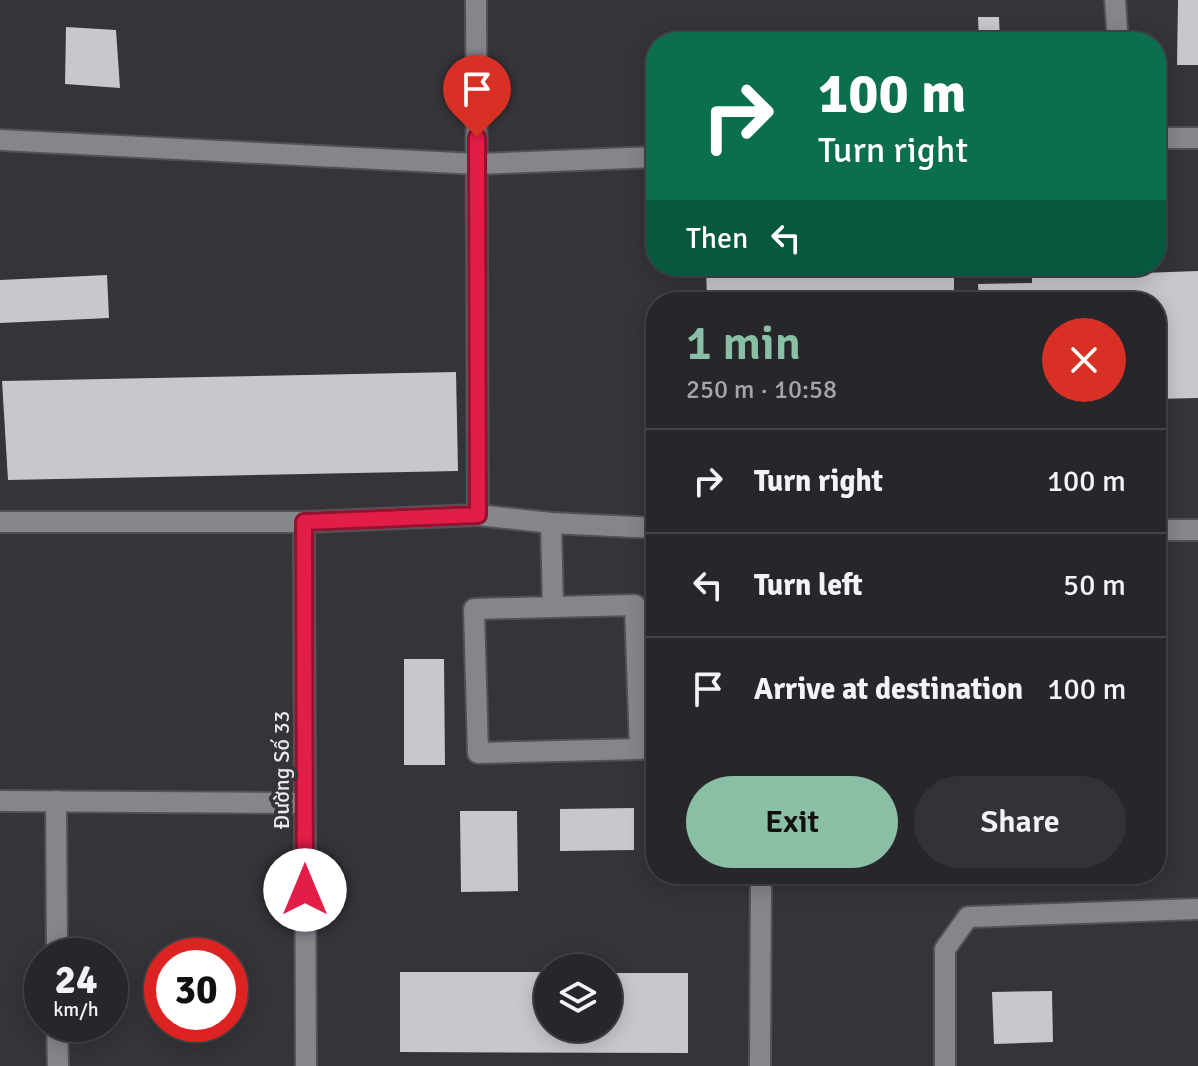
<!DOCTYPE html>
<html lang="en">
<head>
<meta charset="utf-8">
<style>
  body { margin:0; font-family:Signika,sans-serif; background:#333337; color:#f1f3f6; height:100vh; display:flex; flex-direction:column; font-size:30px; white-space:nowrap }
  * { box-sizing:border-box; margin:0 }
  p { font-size:26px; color:#a4a5a9 }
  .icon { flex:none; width:44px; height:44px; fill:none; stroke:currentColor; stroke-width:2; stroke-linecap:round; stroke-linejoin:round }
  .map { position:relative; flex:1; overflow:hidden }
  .panel { position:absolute; left:646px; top:292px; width:520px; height:592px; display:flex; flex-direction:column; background:#27272b; border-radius:32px; box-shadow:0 4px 20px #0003,0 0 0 2px #434447 }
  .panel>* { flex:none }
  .guide { position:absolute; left:646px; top:32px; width:520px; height:244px; border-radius:32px; box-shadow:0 4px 20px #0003,0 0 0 2px #434447; background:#0b6e4f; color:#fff; overflow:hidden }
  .controls { position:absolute; left:534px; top:954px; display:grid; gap:16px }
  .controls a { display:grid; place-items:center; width:88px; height:88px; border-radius:50%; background:#27272b; box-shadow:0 4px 20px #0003,0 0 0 2px #434447; font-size:40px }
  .speed { position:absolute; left:24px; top:938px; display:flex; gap:16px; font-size:40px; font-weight:700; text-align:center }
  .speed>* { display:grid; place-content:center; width:104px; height:104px; border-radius:50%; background:#27272b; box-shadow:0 4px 20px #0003,0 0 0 2px #434447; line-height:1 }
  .speed small { font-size:20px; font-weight:400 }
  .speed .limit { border:12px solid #d22; background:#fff; color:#111 }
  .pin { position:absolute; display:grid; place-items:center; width:68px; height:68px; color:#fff; margin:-82px -34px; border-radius:50% 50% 50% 0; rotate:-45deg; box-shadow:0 0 8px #0007 }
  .pin .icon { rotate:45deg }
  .me { position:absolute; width:88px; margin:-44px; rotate:0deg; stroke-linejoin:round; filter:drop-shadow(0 0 6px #0008) }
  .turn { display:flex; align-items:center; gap:28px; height:168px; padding:0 40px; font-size:36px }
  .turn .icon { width:104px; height:104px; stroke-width:2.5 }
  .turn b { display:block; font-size:56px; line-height:68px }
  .then { display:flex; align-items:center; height:76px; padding:0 40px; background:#0003; gap:16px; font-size:30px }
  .round { display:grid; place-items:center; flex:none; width:84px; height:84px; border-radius:42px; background:#333337 }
  .headline { display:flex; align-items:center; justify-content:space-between; height:136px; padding:0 40px }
  h1 { font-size:48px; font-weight:600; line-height:60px; color:#8abfa5 }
  .cta { display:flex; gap:16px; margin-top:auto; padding:16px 40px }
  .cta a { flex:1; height:92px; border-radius:48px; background:#8abfa5; color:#111; font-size:32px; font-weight:600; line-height:92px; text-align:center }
  .cta a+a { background:#333337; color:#f1f3f6 }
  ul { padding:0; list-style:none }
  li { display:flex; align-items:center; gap:24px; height:104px; padding:0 40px; border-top:2px solid #434447 }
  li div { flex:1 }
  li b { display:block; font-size:30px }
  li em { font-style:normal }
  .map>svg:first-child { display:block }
  .building { fill:#c9c6cd }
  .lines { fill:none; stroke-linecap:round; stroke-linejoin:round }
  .minor-casing { stroke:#515156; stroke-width:24 }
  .minor { stroke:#85858c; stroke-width:20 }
  .route-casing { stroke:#92132f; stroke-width:20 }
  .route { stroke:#e11d48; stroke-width:14 }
  .labels { text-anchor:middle; stroke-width:8; stroke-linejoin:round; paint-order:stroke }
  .street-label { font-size:22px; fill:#e9e9ed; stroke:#343439 }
</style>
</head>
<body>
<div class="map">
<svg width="1198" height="1066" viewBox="0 0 1198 1066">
  <rect width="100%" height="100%" fill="#343439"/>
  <g class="building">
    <path d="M1178,0H1198V65H1177Z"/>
    <path d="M978,17H999L1000,42H979Z"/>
    <path d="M66,27L116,30L120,88L65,84Z"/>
    <path d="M706,266H750V278H954V302H707Z"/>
    <path d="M1198,271V398L1156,399V302H979L978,284L1032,283V277Z"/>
    <path d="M107,275L109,318L0,323V280Z"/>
    <path d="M456,372L458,471L8,480L2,381Z"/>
    <path d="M404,659H444L445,765H404Z"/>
    <path d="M634,808V850L560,851V809Z"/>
    <path d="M460,811H517L518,891L461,892Z"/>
    <path d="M400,972H548V1028H608V973H688V1053L400,1052Z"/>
    <path d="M1052,991L1053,1042L994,1044L992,992Z"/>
  </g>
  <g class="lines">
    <g class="minor-casing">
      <g id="minor">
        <path d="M476,0L478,515"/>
        <path d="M1115,0L1118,42"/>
        <path d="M1156,138H1198"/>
        <path d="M0,140L477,164L656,157"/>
        <path d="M0,522H304L478,515L551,523L656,528"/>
        <path d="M304,522L306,1066"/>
        <path d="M551,523L553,607L635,605L640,749L478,753L474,609L553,607"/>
        <path d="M1156,530H1198"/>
        <path d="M0,801L305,803"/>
        <path d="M56,801L57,956"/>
        <path d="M57,1024L58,1066"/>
        <path d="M760,1066L761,874"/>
        <path d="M945,1066V949L968,917L1198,909"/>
      </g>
    </g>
    <use href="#minor" class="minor"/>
  </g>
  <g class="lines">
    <g class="route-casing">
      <path id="route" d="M305,890L304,522L478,515L477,137"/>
    </g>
    <use href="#route" class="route"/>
  </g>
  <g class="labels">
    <g class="street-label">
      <text transform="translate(281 770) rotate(-90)" y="8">Đường Số 33</text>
    </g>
  </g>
</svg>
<div class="controls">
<a><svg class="icon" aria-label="layers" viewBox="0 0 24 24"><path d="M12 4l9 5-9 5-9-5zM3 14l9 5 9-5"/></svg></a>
</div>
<div class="speed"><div>24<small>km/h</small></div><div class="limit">30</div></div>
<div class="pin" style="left:477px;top:137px;background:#d93025"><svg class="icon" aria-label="arrive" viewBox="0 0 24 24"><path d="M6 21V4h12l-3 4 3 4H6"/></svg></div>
<svg class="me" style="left:305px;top:890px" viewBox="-20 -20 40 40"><circle r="19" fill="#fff"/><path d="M0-13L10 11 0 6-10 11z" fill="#e11d48"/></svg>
<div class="guide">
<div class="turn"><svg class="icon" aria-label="right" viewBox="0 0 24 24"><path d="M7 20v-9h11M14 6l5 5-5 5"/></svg><div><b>100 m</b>Turn right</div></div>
<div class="then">Then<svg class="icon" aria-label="left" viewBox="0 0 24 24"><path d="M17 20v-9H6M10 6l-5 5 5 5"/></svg></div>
</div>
<section class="panel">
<div class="headline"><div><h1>1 min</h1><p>250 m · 10:58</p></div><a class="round" style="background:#d93025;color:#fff"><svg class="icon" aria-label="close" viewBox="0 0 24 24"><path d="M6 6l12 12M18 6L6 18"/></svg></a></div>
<ul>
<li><svg class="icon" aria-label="right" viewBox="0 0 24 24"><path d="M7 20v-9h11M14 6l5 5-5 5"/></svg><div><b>Turn right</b></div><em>100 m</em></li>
<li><svg class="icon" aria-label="left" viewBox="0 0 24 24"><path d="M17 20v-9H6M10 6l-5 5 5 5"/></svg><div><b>Turn left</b></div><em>50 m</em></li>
<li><svg class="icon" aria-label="arrive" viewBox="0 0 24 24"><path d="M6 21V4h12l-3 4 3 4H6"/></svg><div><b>Arrive at destination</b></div><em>100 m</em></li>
</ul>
<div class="cta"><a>Exit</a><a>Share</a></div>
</section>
</div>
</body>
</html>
